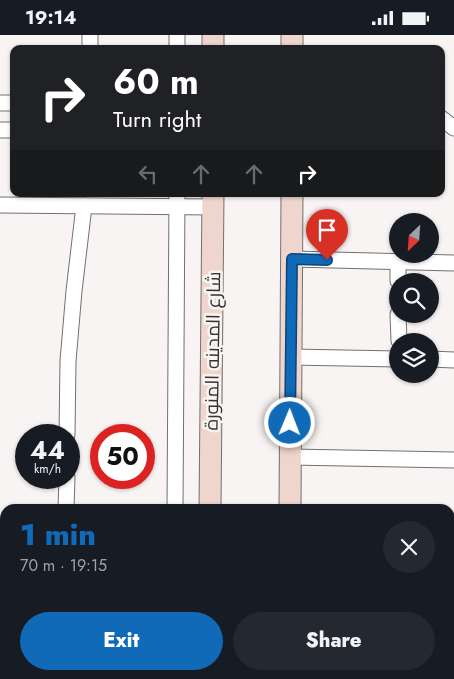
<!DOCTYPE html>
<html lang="en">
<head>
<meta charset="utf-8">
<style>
  body { margin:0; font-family:Jost,Cairo,sans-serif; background:#242831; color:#f1f3f6; height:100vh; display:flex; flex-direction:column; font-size:19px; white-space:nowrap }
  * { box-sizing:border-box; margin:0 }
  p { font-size:16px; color:#9ea1a6 }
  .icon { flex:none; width:28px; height:28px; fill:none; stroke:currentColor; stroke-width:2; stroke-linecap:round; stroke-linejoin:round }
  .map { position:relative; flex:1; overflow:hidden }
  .side { position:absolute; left:0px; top:469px; width:455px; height:176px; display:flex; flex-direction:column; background:#171b24; border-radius:15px 15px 0 0; box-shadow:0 1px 4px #0004 }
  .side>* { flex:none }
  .banner { position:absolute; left:10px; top:10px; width:435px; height:152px; border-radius:10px; box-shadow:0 1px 4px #0004; background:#202124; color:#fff; overflow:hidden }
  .needle { width:32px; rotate:205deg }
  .tools { position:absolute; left:389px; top:178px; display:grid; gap:10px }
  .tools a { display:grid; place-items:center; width:50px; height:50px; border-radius:50%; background:#171b24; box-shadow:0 1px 4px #0004; font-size:25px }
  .speed { position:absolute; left:15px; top:389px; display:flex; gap:10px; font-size:25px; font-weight:700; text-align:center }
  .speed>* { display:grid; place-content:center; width:65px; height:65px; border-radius:50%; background:#171b24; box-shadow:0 1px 4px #0004; line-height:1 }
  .speed small { font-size:12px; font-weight:400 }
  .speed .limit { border:8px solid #d22; background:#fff; color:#111 }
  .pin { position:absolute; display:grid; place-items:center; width:42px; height:42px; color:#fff; margin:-51px -21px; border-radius:50% 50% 50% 0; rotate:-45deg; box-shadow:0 0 5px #0007 }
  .pin .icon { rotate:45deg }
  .me { position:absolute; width:55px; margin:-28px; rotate:1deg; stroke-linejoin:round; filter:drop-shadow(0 0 4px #0008) }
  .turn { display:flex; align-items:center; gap:18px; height:105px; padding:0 20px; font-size:22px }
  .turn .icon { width:65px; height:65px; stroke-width:2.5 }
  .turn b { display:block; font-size:35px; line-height:42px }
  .lanes { display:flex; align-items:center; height:48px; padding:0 20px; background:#0003; justify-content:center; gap:25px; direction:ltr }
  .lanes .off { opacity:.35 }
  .round { display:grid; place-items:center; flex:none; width:52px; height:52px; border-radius:26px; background:#242831 }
  .headline { display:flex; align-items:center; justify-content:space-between; height:85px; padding:0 20px }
  h1 { font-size:30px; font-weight:800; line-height:38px; color:#106ab7 }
  .primary-button { display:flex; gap:10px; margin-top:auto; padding:10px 20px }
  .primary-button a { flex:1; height:58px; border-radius:30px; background:#106ab7; color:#fff; font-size:20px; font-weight:800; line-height:58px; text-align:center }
  .primary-button a+a { background:#242831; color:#f1f3f6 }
  .status { display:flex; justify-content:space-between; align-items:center; height:35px; padding:0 25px; background:#171b24; direction:ltr }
  .status svg { height:14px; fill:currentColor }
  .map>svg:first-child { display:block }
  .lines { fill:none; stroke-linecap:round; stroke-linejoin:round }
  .minor-casing { stroke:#73706e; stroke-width:17 }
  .secondary-casing { stroke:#73706e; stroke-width:23 }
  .minor { stroke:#fff; stroke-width:15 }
  .secondary { stroke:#eed6ce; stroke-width:21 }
  .route-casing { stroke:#0a4577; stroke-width:12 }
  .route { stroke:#106ab7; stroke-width:9 }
  .labels { text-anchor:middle; stroke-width:5; stroke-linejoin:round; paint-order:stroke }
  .street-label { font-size:19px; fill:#343332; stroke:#f8f4f3 }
</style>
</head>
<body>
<div class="status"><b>19:14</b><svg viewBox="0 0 49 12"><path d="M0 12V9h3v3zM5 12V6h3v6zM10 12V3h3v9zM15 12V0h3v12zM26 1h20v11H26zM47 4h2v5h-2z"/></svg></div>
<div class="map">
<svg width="454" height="644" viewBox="0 0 454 644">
  <rect width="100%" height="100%" fill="#f8f4f3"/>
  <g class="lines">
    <g class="minor-casing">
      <g id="minor">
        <path d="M90,0V14"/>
        <path d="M177,14V0"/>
        <path d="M0,68H14"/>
        <path d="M441,83L454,93"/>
        <path d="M0,95H14"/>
        <path d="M0,170L213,172"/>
        <path d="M292,224L454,228"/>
        <path d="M398,227V246"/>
        <path d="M398,279L399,306"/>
        <path d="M291,322L398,324"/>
        <path d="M430,324L454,325"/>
        <path d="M67,400L68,326L74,256L84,171"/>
        <path d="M290,422L454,425"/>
        <path d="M66,474L67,442"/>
        <path d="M175,474L177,159"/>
        <path d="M0,638H5"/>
        <path d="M450,638H454"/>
        <path d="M64,640H80"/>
        <path d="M290,640H309"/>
        <path d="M175,644V640"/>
        <path d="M382,644V640"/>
      </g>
    </g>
    <g class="secondary-casing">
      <g id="secondary">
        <path d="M213,14V0"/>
        <path d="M292,14V0"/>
        <path d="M210,474L213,159"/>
        <path d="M290,474L292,159"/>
        <path d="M290,640V644"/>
        <path d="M209,644V640"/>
      </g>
    </g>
    <use href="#minor" class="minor"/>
    <use href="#secondary" class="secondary"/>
  </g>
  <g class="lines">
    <g class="route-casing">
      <path id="route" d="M290,388L292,224L327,225"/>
    </g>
    <use href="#route" class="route"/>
  </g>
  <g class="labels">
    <g class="street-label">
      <text transform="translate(212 316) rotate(-89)" y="7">شارع المدينه المنورة</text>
    </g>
  </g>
</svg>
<div class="tools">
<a><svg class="needle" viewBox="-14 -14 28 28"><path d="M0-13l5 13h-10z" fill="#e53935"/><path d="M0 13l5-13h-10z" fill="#9ea1a6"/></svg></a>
<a><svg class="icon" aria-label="search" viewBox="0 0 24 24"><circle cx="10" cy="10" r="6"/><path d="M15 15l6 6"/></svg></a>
<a><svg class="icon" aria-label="layers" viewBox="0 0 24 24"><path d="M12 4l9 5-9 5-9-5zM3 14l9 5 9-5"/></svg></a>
</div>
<div class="speed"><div>44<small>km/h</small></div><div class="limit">50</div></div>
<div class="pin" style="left:327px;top:225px;background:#d93025"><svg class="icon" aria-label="arrive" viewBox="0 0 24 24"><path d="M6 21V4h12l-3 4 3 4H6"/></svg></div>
<svg class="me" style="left:290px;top:388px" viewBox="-20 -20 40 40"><circle r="17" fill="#106ab7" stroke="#fff" stroke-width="3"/><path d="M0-11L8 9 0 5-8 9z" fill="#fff"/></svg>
<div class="banner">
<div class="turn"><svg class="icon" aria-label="right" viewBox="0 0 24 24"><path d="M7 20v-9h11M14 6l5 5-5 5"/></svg><div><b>60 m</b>Turn right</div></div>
<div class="lanes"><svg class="icon off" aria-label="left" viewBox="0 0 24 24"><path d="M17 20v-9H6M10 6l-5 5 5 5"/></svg><svg class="icon off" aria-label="ahead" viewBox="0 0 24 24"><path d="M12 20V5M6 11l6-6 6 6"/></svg><svg class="icon off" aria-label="ahead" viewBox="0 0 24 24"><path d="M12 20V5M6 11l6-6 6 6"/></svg><svg class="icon" aria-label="right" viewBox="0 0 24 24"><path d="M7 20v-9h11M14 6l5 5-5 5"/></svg></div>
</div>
<section class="side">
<div class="headline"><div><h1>1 min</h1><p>70 m · 19:15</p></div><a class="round"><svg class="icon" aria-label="close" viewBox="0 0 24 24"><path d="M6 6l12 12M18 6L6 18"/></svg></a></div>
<div class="primary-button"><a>Exit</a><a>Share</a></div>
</section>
</div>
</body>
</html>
